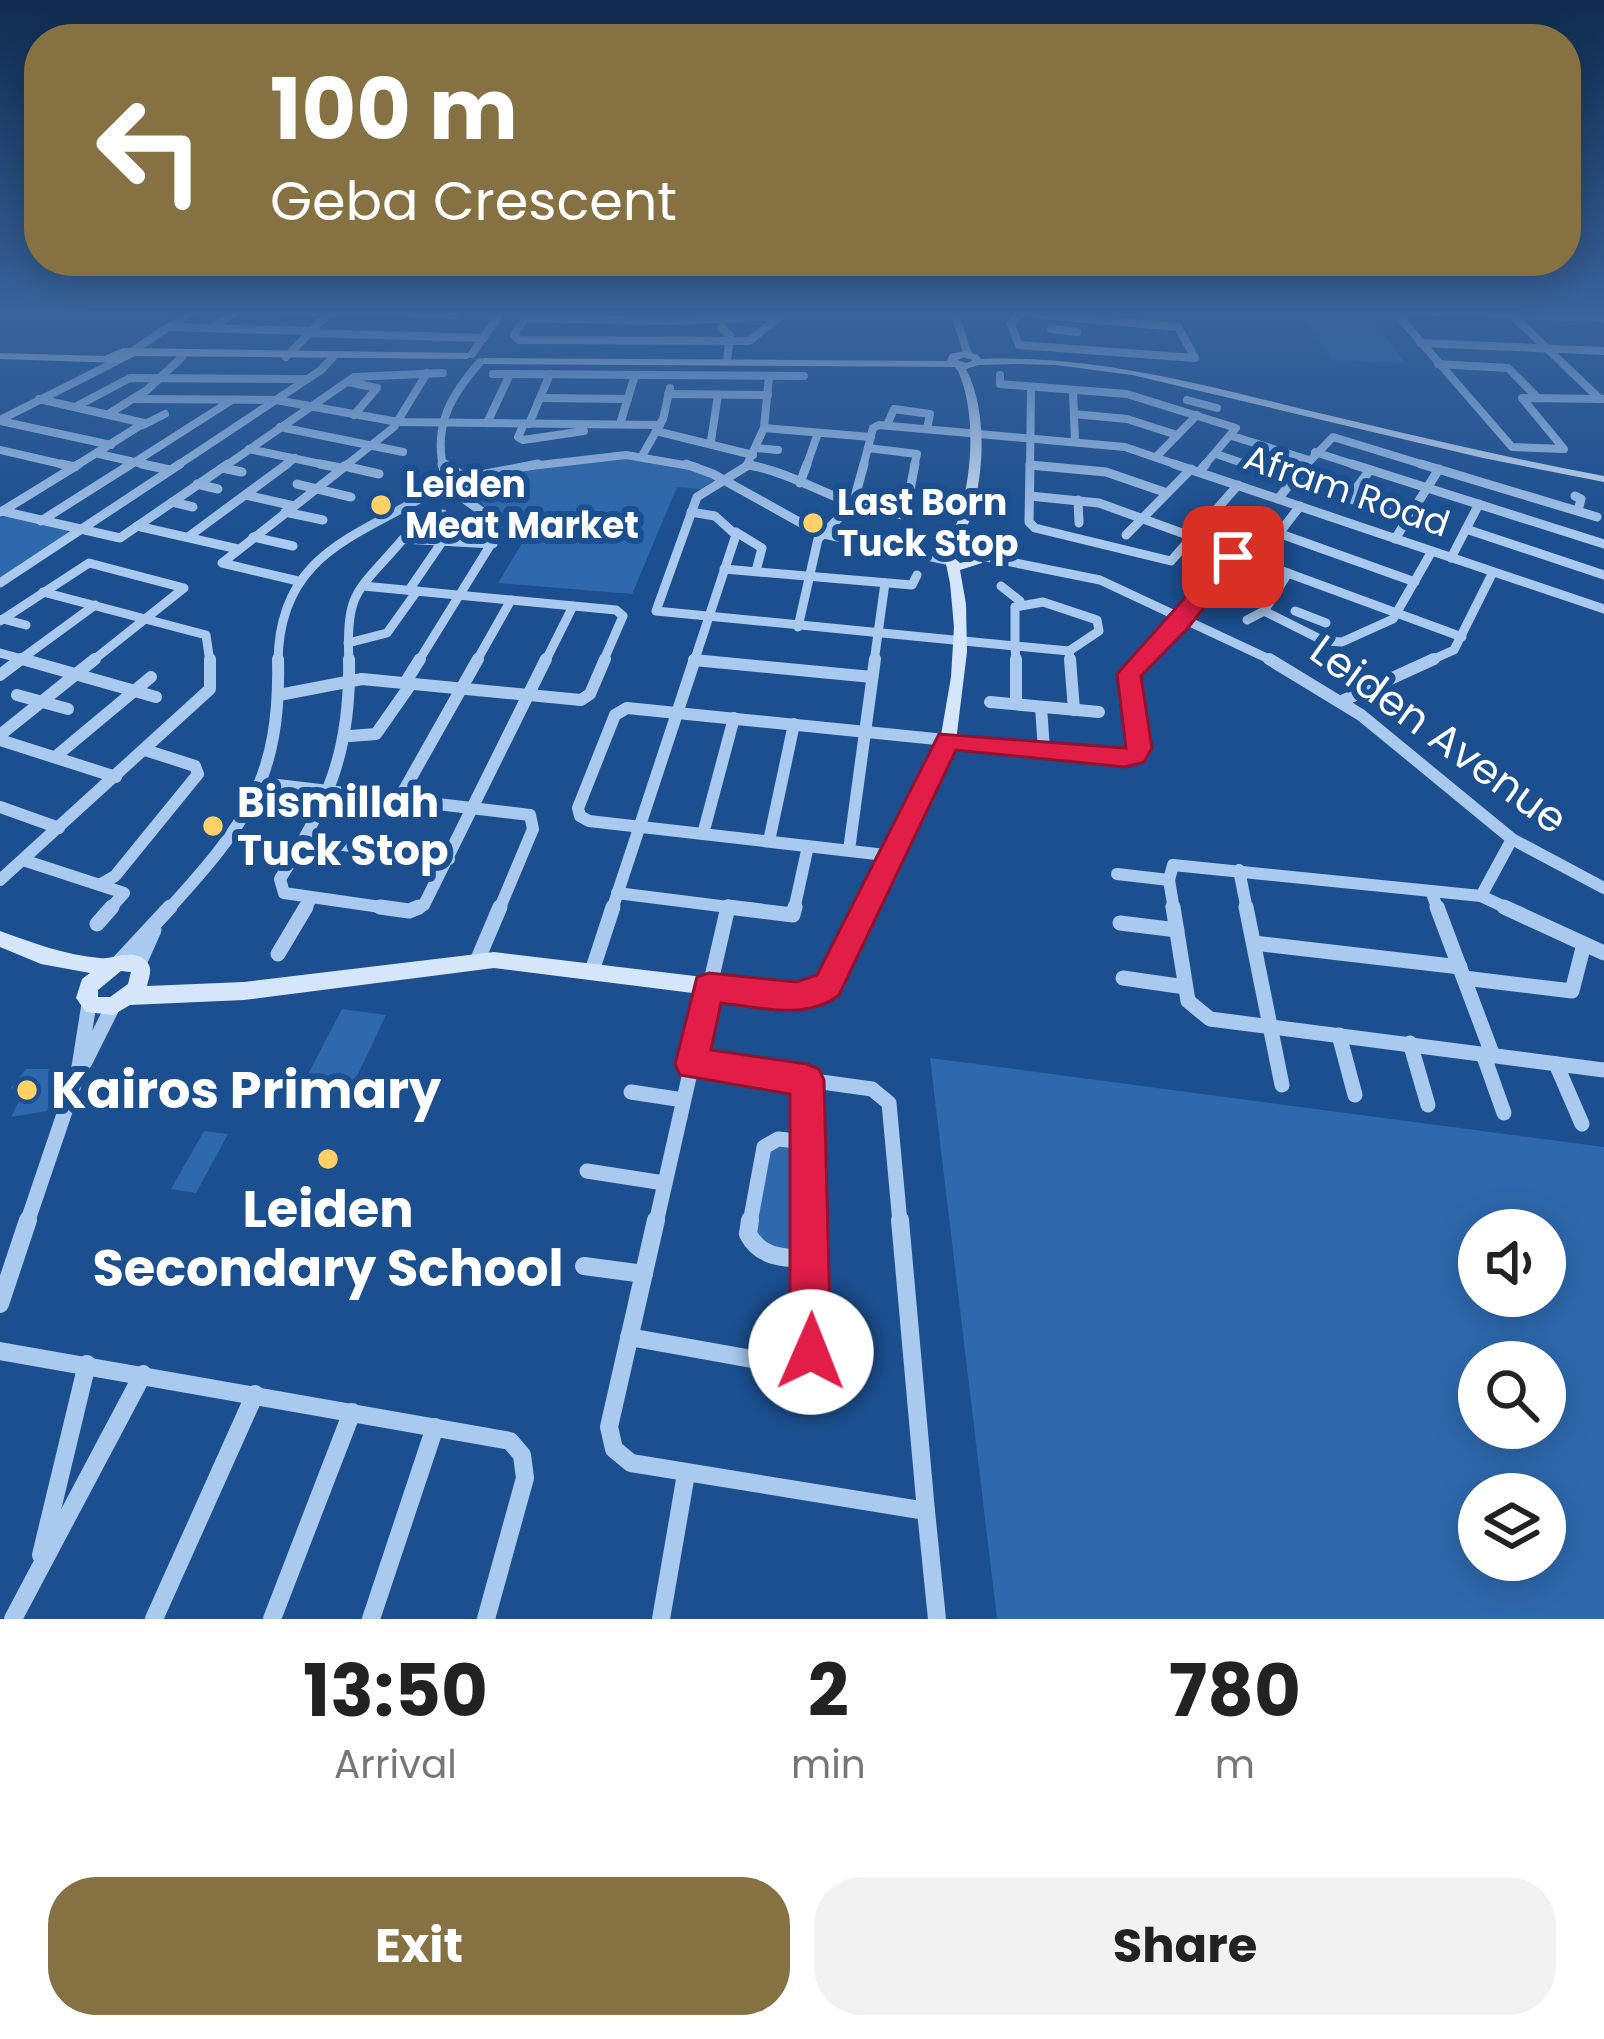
<!DOCTYPE html>
<html lang="en">
<head>
<meta charset="utf-8">
<style>
  body { margin:0; font-family:Poppins,sans-serif; background:#f2f2f2; color:#222; height:100vh; display:flex; flex-direction:column; font-size:45px; white-space:nowrap }
  * { box-sizing:border-box; margin:0 }
  p { font-size:39px; color:#767676 }
  .icon { flex:none; width:66px; height:66px; fill:none; stroke:currentColor; stroke-width:2; stroke-linecap:round; stroke-linejoin:round }
  .map { position:relative; height:1619px; overflow:hidden }
  .side { display:flex; flex-direction:column; background:#fff; flex:1 }
  .side>* { flex:none }
  .banner { position:absolute; left:24px; top:24px; width:1557px; height:252px; border-radius:48px; box-shadow:0 6px 30px #0003; background:#857141; color:#fff; overflow:hidden }
  .buttons { position:absolute; left:1458px; top:1209px; display:grid; gap:24px }
  .buttons a { display:grid; place-items:center; width:108px; height:108px; border-radius:50%; background:#fff; box-shadow:0 6px 30px #0003; font-size:60px }
  .pin { position:absolute; display:grid; place-items:center; width:102px; height:102px; color:#fff; margin:-51px; border-radius:24px; box-shadow:0 6px 18px #0006 }
  .me { position:absolute; width:132px; margin:-66px; rotate:1deg; stroke-linejoin:round; filter:drop-shadow(0 0 9px #0008) }
  .turn { display:flex; align-items:center; gap:42px; height:252px; padding:0 48px; font-size:54px }
  .turn .icon { width:156px; height:156px; stroke-width:2.5 }
  .turn b { display:block; font-size:84px; line-height:102px }
  .eta { display:flex; justify-content:space-evenly; align-items:center; height:204px; text-align:center }
  .eta b { font-size:72px; font-weight:700; line-height:84px }
  .action { display:flex; gap:24px; margin-top:auto; padding:24px 48px }
  .action a { flex:1; height:138px; border-radius:48px; background:#857141; color:#fff; font-size:48px; font-weight:700; line-height:138px; text-align:center }
  .action a+a { background:#f2f2f2; color:#222 }
  .map>svg:first-child { display:block }
  .green { fill:#2e69ad; fill-rule:evenodd }
  .lines { fill:none; stroke-linecap:round; stroke-linejoin:round }
  .street-far4 { stroke:#a9c9ee; stroke-width:8 }
  .street-far3 { stroke:#a9c9ee; stroke-width:9 }
  .street-far2 { stroke:#a9c9ee; stroke-width:12 }
  .street-far1 { stroke:#a9c9ee; stroke-width:15 }
  .street { stroke:#a9c9ee; stroke-width:18 }
  .secondary { fill:#d6e6fa; fill-rule:evenodd }
  .route { fill:#e11d48; stroke:#92132f; stroke-width:3 }
  .poi-dot { fill:#ffd166; stroke:#1b4f8f; stroke-width:4.5 }
  .labels { text-anchor:middle; stroke-width:12; stroke-linejoin:round; paint-order:stroke }
  .far-poi-label { font-size:36px; font-weight:bold; fill:#fff; stroke:#1b4f8f; text-anchor:start }
  .far-street-label { font-size:36px; fill:#fff; stroke:#1b4f8f }
  .street-label { font-size:42px; fill:#fff; stroke:#1b4f8f }
  .poi-label { font-size:42px; font-weight:bold; fill:#fff; stroke:#1b4f8f; text-anchor:start }
  .near-poi-label { font-size:51px; font-weight:bold; fill:#fff; stroke:#1b4f8f; text-anchor:start }
</style>
</head>
<body>
<div class="map">
<svg width="1604" height="1619" viewBox="0 0 1604 1619">
  <rect width="100%" height="100%" fill="#1b4f8f"/>
  <g class="green">
    <path d="M1304,318L1372,320L1405,363L1332,360Z"/>
    <path d="M618,457L701,471L715,479L701,489L677,487L632,594L498,583L521,545L520,534L501,529L478,498L483,483L529,467Z"/>
    <path d="M9,516L67,530V535L0,580V518Z"/>
    <path d="M342,1009L386,1015L350,1091L303,1084Z"/>
    <path d="M930,1058L1604,1147V1619H997ZM1479,1230H1545V1296H1479ZM1545,1362V1428H1479V1362ZM1545,1494V1560H1479V1494Z"/>
    <path d="M26,1069H63L47,1111L11,1117L23,1093L11,1088Z"/>
    <path d="M204,1131L228,1134L196,1193L171,1189Z"/>
    <path d="M774,1145L796,1147L802,1153L805,1238L794,1252L756,1243L766,1155Z"/>
  </g>
  <g class="lines">
    <g class="street-far4">
      <path d="M288,311L458,315"/>
      <path d="M529,311L514,335L519,340L749,341L787,311"/>
      <path d="M954,311L968,355"/>
      <path d="M1394,311L1512,447L1564,449L1522,398L1604,399"/>
      <path d="M1403,311L1604,318"/>
      <path d="M724,312L721,328L730,336L727,360"/>
      <path d="M1019,313L1178,327L1195,358L1019,345L1011,324Z"/>
      <path d="M1512,315L1600,399"/>
      <path d="M525,318L670,321L779,316"/>
      <path d="M170,327L311,331"/>
      <path d="M214,327L236,311"/>
      <path d="M1051,329L1077,332"/>
      <path d="M309,333L484,338"/>
      <path d="M1420,343L1604,351"/>
      <path d="M131,352L193,311"/>
      <path d="M472,354L502,311"/>
      <path d="M286,357L331,311"/>
      <path d="M1438,364L1508,368L1537,397"/>
      <path d="M493,374L804,376"/>
      <path d="M1000,375V384L1127,394L1236,428L1203,467"/>
      <path d="M348,382L377,388L354,415"/>
      <path d="M1073,390L1075,441"/>
      <path d="M668,394L768,395"/>
      <path d="M540,398L628,399"/>
      <path d="M39,399L144,423L74,467"/>
      <path d="M133,399L276,400L398,422L660,425"/>
      <path d="M1187,400L1217,408"/>
      <path d="M77,406L130,378L307,379"/>
      <path d="M110,413L147,390L182,357"/>
      <path d="M1074,414L1127,419L1177,435"/>
      <path d="M0,420L117,361"/>
      <path d="M0,421L111,445"/>
      <path d="M487,423L510,374"/>
      <path d="M524,424L518,437L523,440L584,431"/>
      <path d="M529,424L550,374"/>
      <path d="M620,424L635,375"/>
      <path d="M143,425L165,414"/>
      <path d="M887,425L894,409L930,414L927,429"/>
      <path d="M280,427L403,452"/>
      <path d="M764,428L871,437"/>
      <path d="M656,431L753,455"/>
      <path d="M1232,436L1309,460"/>
      <path d="M711,441L718,395"/>
      <path d="M756,448L778,450"/>
      <path d="M868,448L917,454L914,467"/>
      <path d="M249,449L335,467"/>
      <path d="M0,450L74,467"/>
      <path d="M1315,452L1361,467"/>
      <path d="M99,454L156,467"/>
      <path d="M1216,454L1254,467"/>
      <path d="M642,456L663,419L670,388"/>
      <path d="M1156,457L1197,415"/>
      <path d="M442,462L449,467"/>
      <path d="M749,465L758,467"/>
      <path d="M1030,465L1049,467"/>
      <path d="M127,467L232,400"/>
      <path d="M175,467L321,370L333,357"/>
      <path d="M224,467L354,377L443,373"/>
      <path d="M283,467L295,458"/>
      <path d="M344,467L394,427L427,373"/>
      <path d="M443,467C434,423 452,394 480,362"/>
      <path d="M522,467L626,455L696,467"/>
      <path d="M746,467L764,428L769,376"/>
      <path d="M806,467L818,433"/>
      <path d="M863,467L873,428L879,425L1125,447L1183,467"/>
      <path d="M1030,467L1031,387"/>
      <path d="M1304,467L1333,437L1431,467"/>
    </g>
    <g class="street-far3">
      <path d="M61,464L75,467"/>
      <path d="M142,464L170,470"/>
      <path d="M320,464L341,468"/>
      <path d="M442,464L447,481"/>
      <path d="M445,464L474,483L460,492L445,489V482L460,476"/>
      <path d="M686,464L713,474L819,533L946,560"/>
      <path d="M750,464L697,497L656,611L1015,646"/>
      <path d="M1030,464L1029,522L1035,528L1171,561L1238,485"/>
      <path d="M1174,464L1604,609"/>
      <path d="M1245,464L1408,518"/>
      <path d="M1352,464L1604,544"/>
      <path d="M1421,464L1597,517"/>
      <path d="M749,465C804,475 847,512 905,515L915,464"/>
      <path d="M1030,465L1106,472L1167,493"/>
      <path d="M344,466L379,474"/>
      <path d="M222,468L242,472"/>
      <path d="M1199,472L1206,464"/>
      <path d="M470,477L538,464"/>
      <path d="M800,483L807,464"/>
      <path d="M197,484L218,489"/>
      <path d="M297,484L351,497"/>
      <path d="M246,495L294,506"/>
      <path d="M1030,496L1099,503L1193,537"/>
      <path d="M1575,496L1581,499L1578,511"/>
      <path d="M1349,498L1370,470"/>
      <path d="M1278,499L1306,464"/>
      <path d="M1078,500L1079,523"/>
      <path d="M172,502L193,507"/>
      <path d="M2,511L120,538L228,464"/>
      <path d="M1,512L79,464"/>
      <path d="M285,512L323,520"/>
      <path d="M691,512L715,516L736,535L694,662"/>
      <path d="M41,521L131,464"/>
      <path d="M137,526L238,549"/>
      <path d="M1466,529L1604,575"/>
      <path d="M736,532L762,548L756,571"/>
      <path d="M1278,533L1415,582"/>
      <path d="M1126,535L1191,469"/>
      <path d="M188,537L287,464"/>
      <path d="M253,537L293,546"/>
      <path d="M427,537L443,514"/>
      <path d="M1395,539L1439,469"/>
      <path d="M976,555L1100,580L1275,662"/>
      <path d="M1451,558L1479,504"/>
      <path d="M1257,562L1300,506"/>
      <path d="M724,569L912,585L917,575"/>
      <path d="M298,581L222,563L348,464"/>
      <path d="M0,583L180,464"/>
      <path d="M363,586L616,610L623,616L603,662"/>
      <path d="M1001,586L1020,601"/>
      <path d="M409,590L444,539"/>
      <path d="M43,592L206,635L210,662"/>
      <path d="M1043,602L1097,620L1099,631L1069,651L1015,646V607Z"/>
      <path d="M1264,611L1324,641L1342,642L1393,619L1432,551"/>
      <path d="M1295,611L1326,623"/>
      <path d="M3,619L26,625"/>
      <path d="M1247,620L1264,611L1288,573"/>
      <path d="M0,621L89,563L184,588L91,662"/>
      <path d="M798,627L818,539L853,504L864,464"/>
      <path d="M348,643L387,633L417,591"/>
      <path d="M1015,646L1016,662"/>
      <path d="M1069,651L1070,662"/>
      <path d="M0,653L33,662"/>
      <path d="M694,660L718,662"/>
      <path d="M17,662L95,605"/>
      <path d="M278,662C279,549 363,536 443,485"/>
      <path d="M349,662C345,590 358,592 403,539L493,544"/>
      <path d="M418,662L496,536L488,516L456,493"/>
      <path d="M476,662L511,600"/>
      <path d="M545,662L573,606"/>
      <path d="M874,662L885,583"/>
      <path d="M1141,662L1185,618L1233,557H1244L1462,637"/>
      <path d="M1427,662L1454,650L1493,572"/>
    </g>
    <g class="street-far2">
      <path d="M22,659L156,697"/>
      <path d="M349,659C351,752 328,802 280,879L284,893L401,910"/>
      <path d="M1016,659V704"/>
      <path d="M1070,659L1074,710"/>
      <path d="M1269,659L1361,715L1512,839L1604,888"/>
      <path d="M694,660L872,677"/>
      <path d="M0,675L21,659"/>
      <path d="M405,683L420,659"/>
      <path d="M17,695L68,709"/>
      <path d="M279,695L362,679L581,700L590,694L605,659"/>
      <path d="M1342,701L1434,659"/>
      <path d="M990,702L1099,712"/>
      <path d="M1041,707L1044,750"/>
      <path d="M0,735L95,659"/>
      <path d="M350,736L376,734L411,684"/>
      <path d="M0,740L116,777"/>
      <path d="M55,757L151,677"/>
      <path d="M261,783L530,815L533,829L499,910"/>
      <path d="M399,799L478,659"/>
      <path d="M0,807L59,828"/>
      <path d="M703,834L734,718"/>
      <path d="M305,840L449,859"/>
      <path d="M769,841L794,724"/>
      <path d="M849,850L875,659"/>
      <path d="M894,856L589,821L580,816L578,808L615,715L627,708L1125,758L1139,748L1129,674L1144,659"/>
      <path d="M23,860L124,893L109,910"/>
      <path d="M1239,870L1247,910"/>
      <path d="M1117,874L1169,880"/>
      <path d="M0,880L210,689V659"/>
      <path d="M101,884L115,876L198,774L195,766L145,750"/>
      <path d="M1431,891L1438,910"/>
      <path d="M617,893L752,910"/>
      <path d="M1481,896L1511,910"/>
      <path d="M168,910C246,824 281,779 278,659"/>
      <path d="M304,910L311,899"/>
      <path d="M412,910L424,905L546,659"/>
      <path d="M612,910L695,659"/>
      <path d="M794,910L808,846"/>
      <path d="M1174,910L1169,880L1173,865L1481,896L1512,839"/>
    </g>
    <g class="street-far1">
      <path d="M380,907L409,911L419,907"/>
      <path d="M728,907L793,915L795,907"/>
      <path d="M1173,907L1188,1001L1210,1019L1604,1070"/>
      <path d="M1246,907L1282,1085"/>
      <path d="M1437,907L1493,1056"/>
      <path d="M1504,907L1604,953"/>
      <path d="M1120,923L1177,930"/>
      <path d="M97,924L112,907"/>
      <path d="M1254,943L1460,967"/>
      <path d="M278,954L306,907"/>
      <path d="M477,961L500,907"/>
      <path d="M118,963L170,907"/>
      <path d="M138,966L154,930"/>
      <path d="M592,971L613,907"/>
      <path d="M1123,978L1185,987"/>
      <path d="M1464,978L1572,991L1584,944"/>
      <path d="M1339,1035L1355,1095"/>
      <path d="M1410,1043L1428,1105"/>
      <path d="M1483,1054L1504,1113"/>
      <path d="M85,1062L113,1006"/>
      <path d="M692,1064L872,1089L889,1103L900,1223"/>
      <path d="M692,1064L728,907"/>
      <path d="M1556,1064L1582,1124"/>
      <path d="M807,1080L810,1223"/>
      <path d="M631,1092L683,1100"/>
      <path d="M587,1171L664,1183"/>
      <path d="M27,1223L78,1073L89,1004"/>
      <path d="M656,1223L692,1064"/>
      <path d="M750,1223L764,1147L778,1139L808,1142"/>
    </g>
    <g class="street">
      <path d="M656,1220L609,1427L614,1449L631,1463L926,1511L900,1220"/>
      <path d="M750,1220L748,1234C761,1259 786,1258 811,1259"/>
      <path d="M584,1266L644,1274"/>
      <path d="M0,1304L28,1220"/>
      <path d="M629,1337L792,1366L808,1357L813,1339L810,1220"/>
      <path d="M0,1351L510,1441L522,1455L525,1478L486,1619"/>
      <path d="M926,1511L937,1619"/>
      <path d="M41,1555L87,1364"/>
      <path d="M13,1619L143,1374"/>
      <path d="M154,1619L255,1394"/>
      <path d="M272,1619L352,1412"/>
      <path d="M371,1619L435,1427"/>
      <path d="M661,1619L686,1474"/>
    </g>
    <g class="secondary">
      <path d="M123,348L467,353L472,356L467,359L135,356L121,363L0,359V353L104,356Z"/>
      <path d="M965,351L978,355L981,359C1090,355 1193,382 1298,408C1400,432 1501,457 1604,476V482L1483,458L1132,375L1056,365L1017,364L979,365L966,369C991,417 984,498 959,545L978,549L982,563L960,570L966,604L967,652L956,741L841,984L824,1000L796,1006L494,968L244,1000L130,1005L113,1015L86,1012L76,998L82,979L90,973L41,964L0,947V931C33,943 65,955 100,958C115,960 130,948 145,960C154,968 149,976 147,986L244,982L494,952L796,988L812,986L827,972L940,741L951,677L954,627L950,583L946,564L939,557C943,548 949,542 953,533C972,488 978,415 958,371L955,367L484,364L479,361L484,358L947,361L950,354ZM965,357L971,359L972,361L966,363L957,360ZM953,552L968,555L969,561L960,563L952,556ZM121,971L131,972L128,984L110,997H98V990Z"/>
    </g>
  </g>
  <linearGradient id="sky" x2="0" y2="1"><stop stop-color="#0f2b4f"/><stop offset="0.58" stop-color="#39639b"/><stop offset="1" stop-color="#39639b" stop-opacity="0"/></linearGradient>
  <rect width="1604" height="538" fill="url(#sky)"/>
  <path class="route" d="M1233,551L1240,553V562L1187,629L1141,676L1152,748L1144,762L1125,767L956,750L839,995C806,1021 760,1007 721,1003L711,1050L807,1064L819,1069L824,1080L831,1352L825,1367L811,1373L796,1367L790,1352V1094L680,1075L675,1064L697,977L709,973L796,982L817,975L939,734L1126,748L1117,674L1225,553Z"/>
  <g class="poi-dot">
    <circle cx="381" cy="505" r="12"/>
    <circle cx="813" cy="523" r="12"/>
    <circle cx="213" cy="826" r="12"/>
    <circle cx="27" cy="1090" r="12"/>
    <circle cx="328" cy="1159" r="12"/>
  </g>
  <g class="labels">
    <g class="far-poi-label">
      <text x="405" y="497">Leiden<tspan x="405" dy="41">Meat Market</tspan></text>
      <text x="837" y="515">Last Born<tspan x="837" dy="41">Tuck Stop</tspan></text>
    </g>
    <g class="far-street-label">
      <text transform="translate(1347 490) rotate(19)" y="13">Afram Road</text>
    </g>
    <g class="street-label">
      <text transform="translate(1439 734) rotate(36)" y="15">Leiden Avenue</text>
    </g>
    <g class="poi-label">
      <text x="237" y="817">Bismillah<tspan x="237" dy="48">Tuck Stop</tspan></text>
    </g>
    <g class="near-poi-label">
      <text x="51" y="1108">Kairos Primary</text>
      <text x="328" y="1227" text-anchor="middle">Leiden<tspan x="328" dy="59">Secondary School</tspan></text>
    </g>
  </g>
</svg>
<div class="buttons">
<a><svg class="icon" aria-label="sound" viewBox="0 0 24 24"><path d="M4 9h4l5-4v14l-5-4H4zM17 9q2 3 0 6"/></svg></a>
<a><svg class="icon" aria-label="search" viewBox="0 0 24 24"><circle cx="10" cy="10" r="6"/><path d="M15 15l6 6"/></svg></a>
<a><svg class="icon" aria-label="layers" viewBox="0 0 24 24"><path d="M12 4l9 5-9 5-9-5zM3 14l9 5 9-5"/></svg></a>
</div>
<div class="pin" style="left:1233px;top:557px;background:#d93025"><svg class="icon" aria-label="arrive" viewBox="0 0 24 24"><path d="M6 21V4h12l-3 4 3 4H6"/></svg></div>
<svg class="me" style="left:811px;top:1352px" viewBox="-20 -20 40 40"><circle r="19" fill="#fff"/><path d="M0-13L10 11 0 6-10 11z" fill="#e11d48"/></svg>
<div class="banner">
<div class="turn"><svg class="icon" aria-label="left" viewBox="0 0 24 24"><path d="M17 20v-9H6M10 6l-5 5 5 5"/></svg><div><b>100 m</b>Geba Crescent</div></div>
</div>
</div>
<section class="side">
<div class="eta">
<div><b>13:50</b><p>Arrival</p></div>
<div><b>2</b><p>min</p></div>
<div><b>780</b><p>m</p></div>
</div>
<div class="action"><a>Exit</a><a>Share</a></div>
</section>
</body>
</html>
